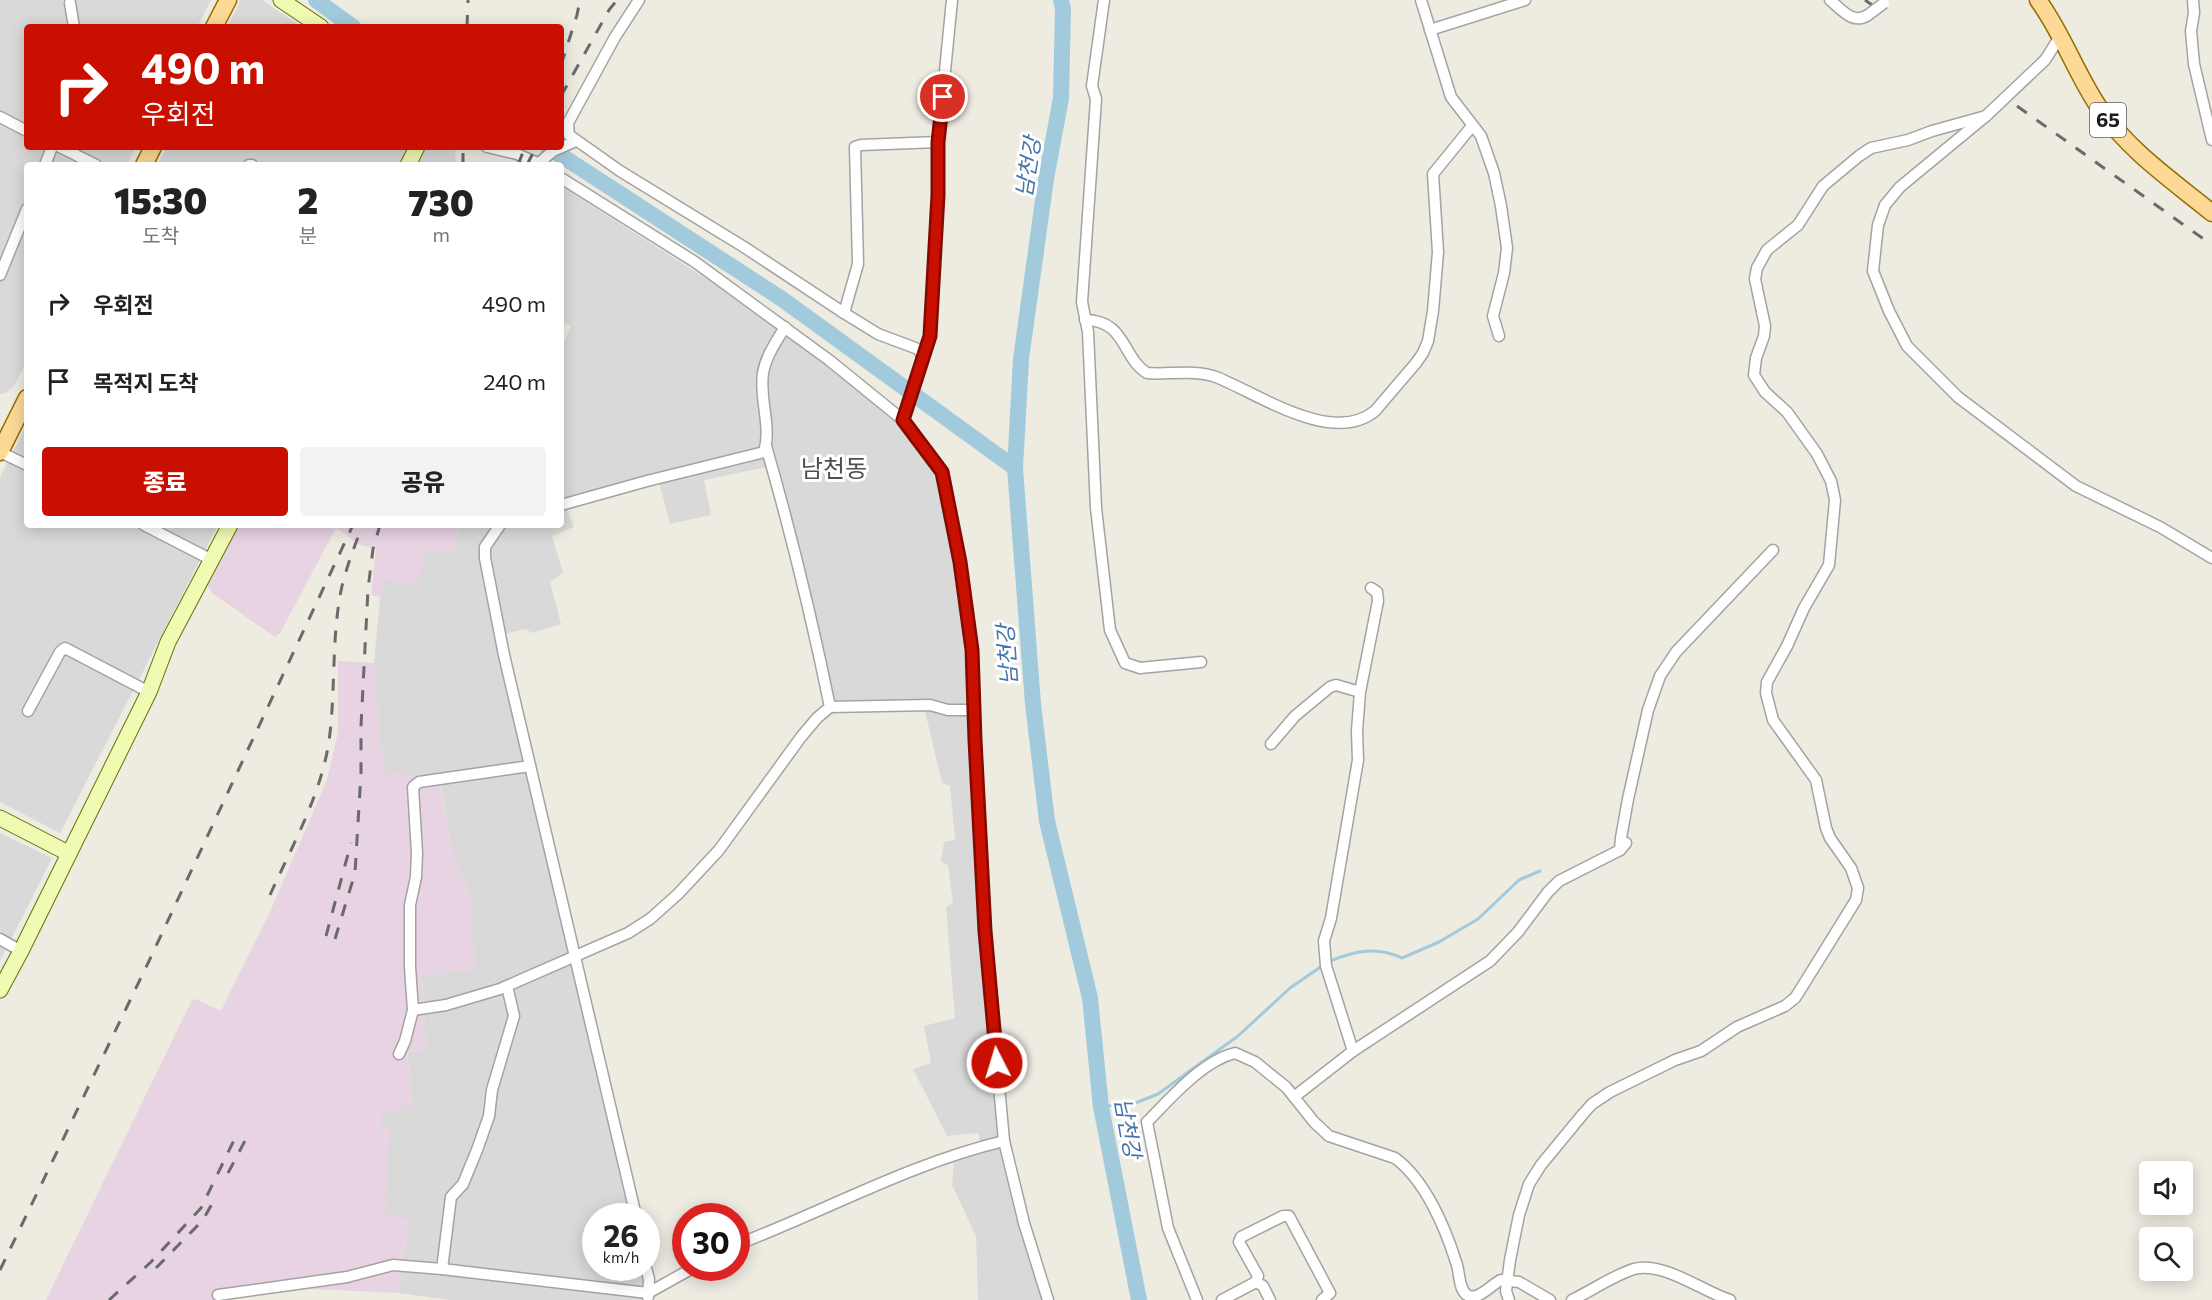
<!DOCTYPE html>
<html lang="ko">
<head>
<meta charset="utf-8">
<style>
  body { margin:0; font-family:Commissioner,"Noto Sans KR",sans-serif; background:#f2f2f2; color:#222; height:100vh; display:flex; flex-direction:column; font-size:22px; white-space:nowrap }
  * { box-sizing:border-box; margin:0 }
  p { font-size:20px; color:#767676 }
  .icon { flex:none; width:33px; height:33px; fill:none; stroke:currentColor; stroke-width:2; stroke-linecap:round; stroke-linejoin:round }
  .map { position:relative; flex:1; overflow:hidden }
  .panel { position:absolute; left:24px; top:162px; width:540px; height:366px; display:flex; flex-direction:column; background:#fff; border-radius:6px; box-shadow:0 3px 15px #0003 }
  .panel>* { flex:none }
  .top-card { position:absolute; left:24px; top:24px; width:540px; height:126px; border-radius:6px; box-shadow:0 3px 15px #0003; background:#c80f00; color:#fff; overflow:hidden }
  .controls { position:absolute; left:2139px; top:1161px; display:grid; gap:12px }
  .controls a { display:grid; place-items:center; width:54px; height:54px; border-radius:6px; background:#fff; box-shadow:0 3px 15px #0003; font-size:30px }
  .speed { position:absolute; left:582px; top:1203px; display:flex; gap:12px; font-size:30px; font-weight:700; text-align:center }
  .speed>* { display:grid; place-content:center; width:78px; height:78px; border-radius:50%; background:#fff; box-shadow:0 3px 15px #0003; line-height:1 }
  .speed small { font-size:15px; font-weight:400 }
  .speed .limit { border:9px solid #d22; background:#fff; color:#111 }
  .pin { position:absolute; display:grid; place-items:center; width:51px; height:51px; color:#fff; margin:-26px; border:3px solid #fff; border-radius:50%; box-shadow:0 2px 6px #0007 }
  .me { position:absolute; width:66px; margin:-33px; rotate:355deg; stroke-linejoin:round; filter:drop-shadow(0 0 4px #0008) }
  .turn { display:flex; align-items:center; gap:21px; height:126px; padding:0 18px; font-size:27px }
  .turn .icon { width:78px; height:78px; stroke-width:2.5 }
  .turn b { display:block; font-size:42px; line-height:51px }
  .eta { display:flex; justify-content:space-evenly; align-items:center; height:102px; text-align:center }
  .eta b { font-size:36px; font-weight:800; line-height:42px }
  .primary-button { display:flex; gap:12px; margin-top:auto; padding:12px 18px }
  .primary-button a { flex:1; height:69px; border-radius:6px; background:#c80f00; color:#fff; font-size:24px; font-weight:800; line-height:69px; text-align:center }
  .primary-button a+a { background:#f2f2f2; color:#222 }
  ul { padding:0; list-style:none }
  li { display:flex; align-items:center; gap:18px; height:78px; padding:0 18px }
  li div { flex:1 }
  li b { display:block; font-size:22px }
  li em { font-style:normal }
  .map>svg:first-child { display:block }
  .residential { fill:#dad9d9 }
  .industrial { fill:#e7d3e2 }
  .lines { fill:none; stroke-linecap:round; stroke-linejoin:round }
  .stream { stroke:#a1cbdd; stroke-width:3 }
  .river { stroke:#a1cbdd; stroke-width:16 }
  .street-casing { stroke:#a3a3a3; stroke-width:13 }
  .secondary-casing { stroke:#5f7403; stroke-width:17 }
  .primary-casing { stroke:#946e00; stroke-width:19 }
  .street { stroke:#fff; stroke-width:10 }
  .secondary { stroke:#f1fab3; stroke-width:15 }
  .primary { stroke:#fdd997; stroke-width:16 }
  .rail { stroke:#6a6a6a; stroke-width:3; stroke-dasharray:12 12; stroke-linecap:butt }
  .street-bridge-casing { stroke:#a3a3a3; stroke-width:13; stroke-linecap:butt }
  .street-bridge { stroke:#fff; stroke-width:10 }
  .route-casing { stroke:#820a00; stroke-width:15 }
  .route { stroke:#c80f00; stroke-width:10 }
  .labels { text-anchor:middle; stroke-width:6; stroke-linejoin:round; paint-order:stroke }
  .shield { fill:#fff; stroke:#606060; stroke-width:1.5 }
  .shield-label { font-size:20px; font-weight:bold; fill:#1c1c1c }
  .water-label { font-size:22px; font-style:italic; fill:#4773ad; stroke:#fff }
  .quarter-label { font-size:24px; fill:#4f4f4f; stroke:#fff }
</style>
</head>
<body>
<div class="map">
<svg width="2212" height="1300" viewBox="0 0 2212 1300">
  <rect width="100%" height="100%" fill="#eeebe1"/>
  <g class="residential">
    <path d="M0,0H211L197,27H27V147H136L127,165H27V361L14,386L6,393L0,394Z"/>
    <path d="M241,0H262L302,27H227Z"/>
    <path d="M167,147H455L456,165H157Z"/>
    <path d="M561,186L785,329L898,419L941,471L956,548L991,1010L998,1135L1017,1220L1044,1300H978L976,1236L952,1185L954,1163L982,1149L978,1133L947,1136L913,1069L931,1063L924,1026L955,1018L946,907L953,903L948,865L941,862L944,842L955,840L950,786L942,783L924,707H830L771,466L704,480L711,515L670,524L659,482L566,507L574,527L552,536L563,573L550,582L561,624L532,633L526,629L499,635L633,1216H596V1268H644L646,1300H450L399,1293L408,1221L385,1213L389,1130L379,1127L381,1112L413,1107L407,1052L426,1051L422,976L475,968L469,893L452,852L439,777L386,774L380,744L374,663L380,597L384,580L427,549L453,555L458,525H561V349L571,326L561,321Z"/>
    <path d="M27,424V525H218L60,833L0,802V477Z"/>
    <path d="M0,833L52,858L0,961Z"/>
  </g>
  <g class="industrial">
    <path d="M237,525H458L453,555L427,549L417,586L385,580L380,597L371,595L376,549L360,545L336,528L280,633L275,637L212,593L206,583Z"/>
    <path d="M338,661L374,663L380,744L386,774L438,776L452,852L469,893L475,968L422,976L426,1051L407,1052L413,1108L381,1112L379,1127L390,1130L385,1212L408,1220L399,1293L291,1288L213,1300H46L192,1000L195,999L221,1011L269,914L327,780L338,732Z"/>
  </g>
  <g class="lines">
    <g class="stream">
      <path d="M1330,961C1355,951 1376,946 1402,958L1439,942L1478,919L1519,880L1540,871"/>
      <path d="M1101,1107L1138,1102L1158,1094L1238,1036L1290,988L1322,966"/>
    </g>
    <g class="river">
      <path d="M316,0L353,27"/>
      <path d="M1061,0L1063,9L1061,98L1046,179L1021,359L1015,468L1033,704L1047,821L1090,998L1101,1107L1139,1300"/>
      <path d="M548,147L782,299L1015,468"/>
    </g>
    <g class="street-casing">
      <g id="street">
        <path d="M639,0L615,37L568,123L569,135L620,171L744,247L844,313L878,334L918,349L923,357"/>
        <path d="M1104,0L1092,86L1096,99L1082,302L1088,332L1096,508L1110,630L1125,663L1140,668L1201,662"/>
        <path d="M1421,0L1451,97L1481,136L1494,173L1501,206L1507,248L1504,273L1493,316L1499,336"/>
        <path d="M1830,0C1842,10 1853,25 1868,15"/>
        <path d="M2193,0L2194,13L2191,31L2194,64L2212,140"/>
        <path d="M70,3L74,27"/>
        <path d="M1430,30L1525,0"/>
        <path d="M2061,35L2045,60L1986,116L1900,187L1885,205L1878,225L1873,271L1889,311L1907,346L1958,397L2076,486L2160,527L2212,558"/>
        <path d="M0,117L27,131"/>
        <path d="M60,147L96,165"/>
        <path d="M487,147L517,154L542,165"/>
        <path d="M539,163L553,151L576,141"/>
        <path d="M45,165L52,147"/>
        <path d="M249,165H252"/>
        <path d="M561,178L695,262L829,360L903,420L943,472L960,562L972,650L975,740L985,931L1004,1141L1024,1223L1048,1300"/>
        <path d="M0,275L27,209"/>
        <path d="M844,313L858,264L855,147L861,145L938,142"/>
        <path d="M1085,320C1126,320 1122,358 1147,373C1168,375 1195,369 1216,377C1259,394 1332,446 1375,411L1416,363L1423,353L1428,341L1433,311L1438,252L1433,174L1472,126"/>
        <path d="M903,420L930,336L938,195V142L952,0"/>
        <path d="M766,446C791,533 812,619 830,707L930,705L948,710H974"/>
        <path d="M0,452L27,465"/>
        <path d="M561,505L647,481L764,452C772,427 759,399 763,373C766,356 776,342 785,327"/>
        <path d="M144,525L212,560"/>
        <path d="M500,525L485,547V558L504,655L636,1216"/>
        <path d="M28,711L60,652L65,648L149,692"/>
        <path d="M1271,744L1295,716L1330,687L1336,685L1360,692"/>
        <path d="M1620,850L1621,838L1628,799L1648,710L1660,676L1676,652L1773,550"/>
        <path d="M0,939L21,951"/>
        <path d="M413,1010L446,1005L500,989L628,933L650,919L678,894L719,850L801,737L817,718L830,707"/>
        <path d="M1353,1051L1326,966L1324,941L1331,918L1358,760L1357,731L1360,692L1378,601L1377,592L1371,588"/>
        <path d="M399,1054L405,1041L413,1010L410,967V905L416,877L417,853L413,787L419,782L530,766"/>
        <path d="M1294,1097L1353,1051L1490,961L1518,932L1548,892L1559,881L1620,850L1626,843"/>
        <path d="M736,1245C825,1211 911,1163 1004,1141"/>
        <path d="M646,1268L649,1279L648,1297"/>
        <path d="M442,1269L451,1197L463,1184L477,1150L489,1116L492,1090L514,1016L507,986"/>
        <path d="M1256,1282L1258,1276L1239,1242L1241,1237L1283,1216H1289L1330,1293L1322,1300"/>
        <path d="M1256,1282L1263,1286L1270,1300"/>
        <path d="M218,1295L347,1277L393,1265L442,1269L648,1293L693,1268"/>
        <path d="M1197,1300L1168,1228L1147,1122C1170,1099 1202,1061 1235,1053L1255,1062L1286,1087L1314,1122L1329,1136L1395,1158C1425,1180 1445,1227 1456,1262C1460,1271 1458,1292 1469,1296C1479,1300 1492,1284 1501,1280L1519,1282L1550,1300"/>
        <path d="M1222,1300L1256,1282"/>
        <path d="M1509,1300L1506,1291L1510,1260L1519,1215L1529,1184L1541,1165L1583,1114L1592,1104L1610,1092L1675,1060L1701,1051L1737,1027L1785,1006L1795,998L1802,987L1856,900L1858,888L1851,868L1830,838L1826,828L1816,780L1773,720L1766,693L1767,682L1787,646L1804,608L1829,565L1835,500L1831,481L1817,454L1787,412L1765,392L1754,375L1756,358L1764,336L1765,326L1755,279L1757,268L1767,250L1798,225L1823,186L1859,156L1871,148L1908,140L1932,131L1986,116"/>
        <path d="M1572,1300C1593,1290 1612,1276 1634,1269C1663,1261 1702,1291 1730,1300"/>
      </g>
    </g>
    <g class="secondary-casing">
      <g id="secondary">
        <path d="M281,0L321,27"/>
        <path d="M408,165L417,147"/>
        <path d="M0,818L68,853"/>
        <path d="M0,990L21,951L149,692L168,642L230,525"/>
      </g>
    </g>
    <g class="primary-casing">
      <g id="primary">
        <path d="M2038,0C2063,34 2076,74 2100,109C2129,151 2173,181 2212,213"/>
        <path d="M214,27L228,0"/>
        <path d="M144,165L153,147"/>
        <path d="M0,452L27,398"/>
      </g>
    </g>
    <use href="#street" class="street"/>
    <use href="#secondary" class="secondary"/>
    <use href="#primary" class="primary"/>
    <g class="rail">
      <path d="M1865,0L1872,5"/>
      <path d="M467,27L468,0"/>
      <path d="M561,65L577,15L580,0"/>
      <path d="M561,96L609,10L617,0"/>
      <path d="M2017,106L2212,245"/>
      <path d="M463,165V147"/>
      <path d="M518,165L525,147"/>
      <path d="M527,165L536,147"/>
      <path d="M270,895C292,846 321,795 329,741C336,690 331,636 342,586C347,566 355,544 363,525"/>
      <path d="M326,936L351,843"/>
      <path d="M335,939L355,873L361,773V726L368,589L373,549L380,525"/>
      <path d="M228,1173L247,1137"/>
      <path d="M156,1268L203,1220L213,1202"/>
      <path d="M0,1270L149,961L353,525"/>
      <path d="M109,1300L151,1262L201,1208L238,1132"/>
    </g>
    <g class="street-bridge-casing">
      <path id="street-bridge" d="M1868,15L1884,3"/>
    </g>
    <use href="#street-bridge" class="street-bridge"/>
  </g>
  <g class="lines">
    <g class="route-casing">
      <path id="route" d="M943,97L938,142V195L930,336L903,420L942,472L960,562L972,650L975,740L985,931L997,1063"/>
    </g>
    <use href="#route" class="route"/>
  </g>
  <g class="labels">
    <rect class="shield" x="2090" y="103" width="36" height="34" rx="4.5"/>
    <g class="shield-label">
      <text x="2108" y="127">65</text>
    </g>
    <g class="water-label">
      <text transform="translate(1028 167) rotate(-81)" y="8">남천강</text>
      <text transform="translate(1007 655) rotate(-94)" y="8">남천강</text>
      <text transform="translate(1128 1128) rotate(80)" y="8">남천강</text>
    </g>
    <g class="quarter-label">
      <text x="834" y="477">남천동</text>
    </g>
  </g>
</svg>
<div class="controls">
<a><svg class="icon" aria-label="sound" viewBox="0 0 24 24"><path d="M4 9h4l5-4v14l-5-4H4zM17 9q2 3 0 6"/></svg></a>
<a><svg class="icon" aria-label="search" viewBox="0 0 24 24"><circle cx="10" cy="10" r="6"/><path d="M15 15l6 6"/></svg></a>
</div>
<div class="speed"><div>26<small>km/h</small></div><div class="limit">30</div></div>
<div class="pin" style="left:943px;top:97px;background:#d93025"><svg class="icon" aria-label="arrive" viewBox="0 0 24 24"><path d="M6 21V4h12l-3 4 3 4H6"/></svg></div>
<svg class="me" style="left:997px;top:1063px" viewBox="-20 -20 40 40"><circle r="17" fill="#c80f00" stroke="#fff" stroke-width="3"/><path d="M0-11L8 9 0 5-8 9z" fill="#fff"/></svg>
<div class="top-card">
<div class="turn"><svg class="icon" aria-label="right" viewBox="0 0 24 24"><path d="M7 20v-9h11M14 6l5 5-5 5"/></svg><div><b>490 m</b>우회전</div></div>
</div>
<section class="panel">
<div class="eta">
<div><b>15:30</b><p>도착</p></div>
<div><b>2</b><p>분</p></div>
<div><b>730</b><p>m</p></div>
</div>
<ul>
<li><svg class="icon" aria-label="right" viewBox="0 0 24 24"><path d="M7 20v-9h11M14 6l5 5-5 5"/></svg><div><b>우회전</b></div><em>490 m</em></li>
<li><svg class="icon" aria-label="arrive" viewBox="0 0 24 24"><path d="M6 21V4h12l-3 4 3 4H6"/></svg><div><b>목적지 도착</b></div><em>240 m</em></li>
</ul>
<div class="primary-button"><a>종료</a><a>공유</a></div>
</section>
</div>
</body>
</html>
